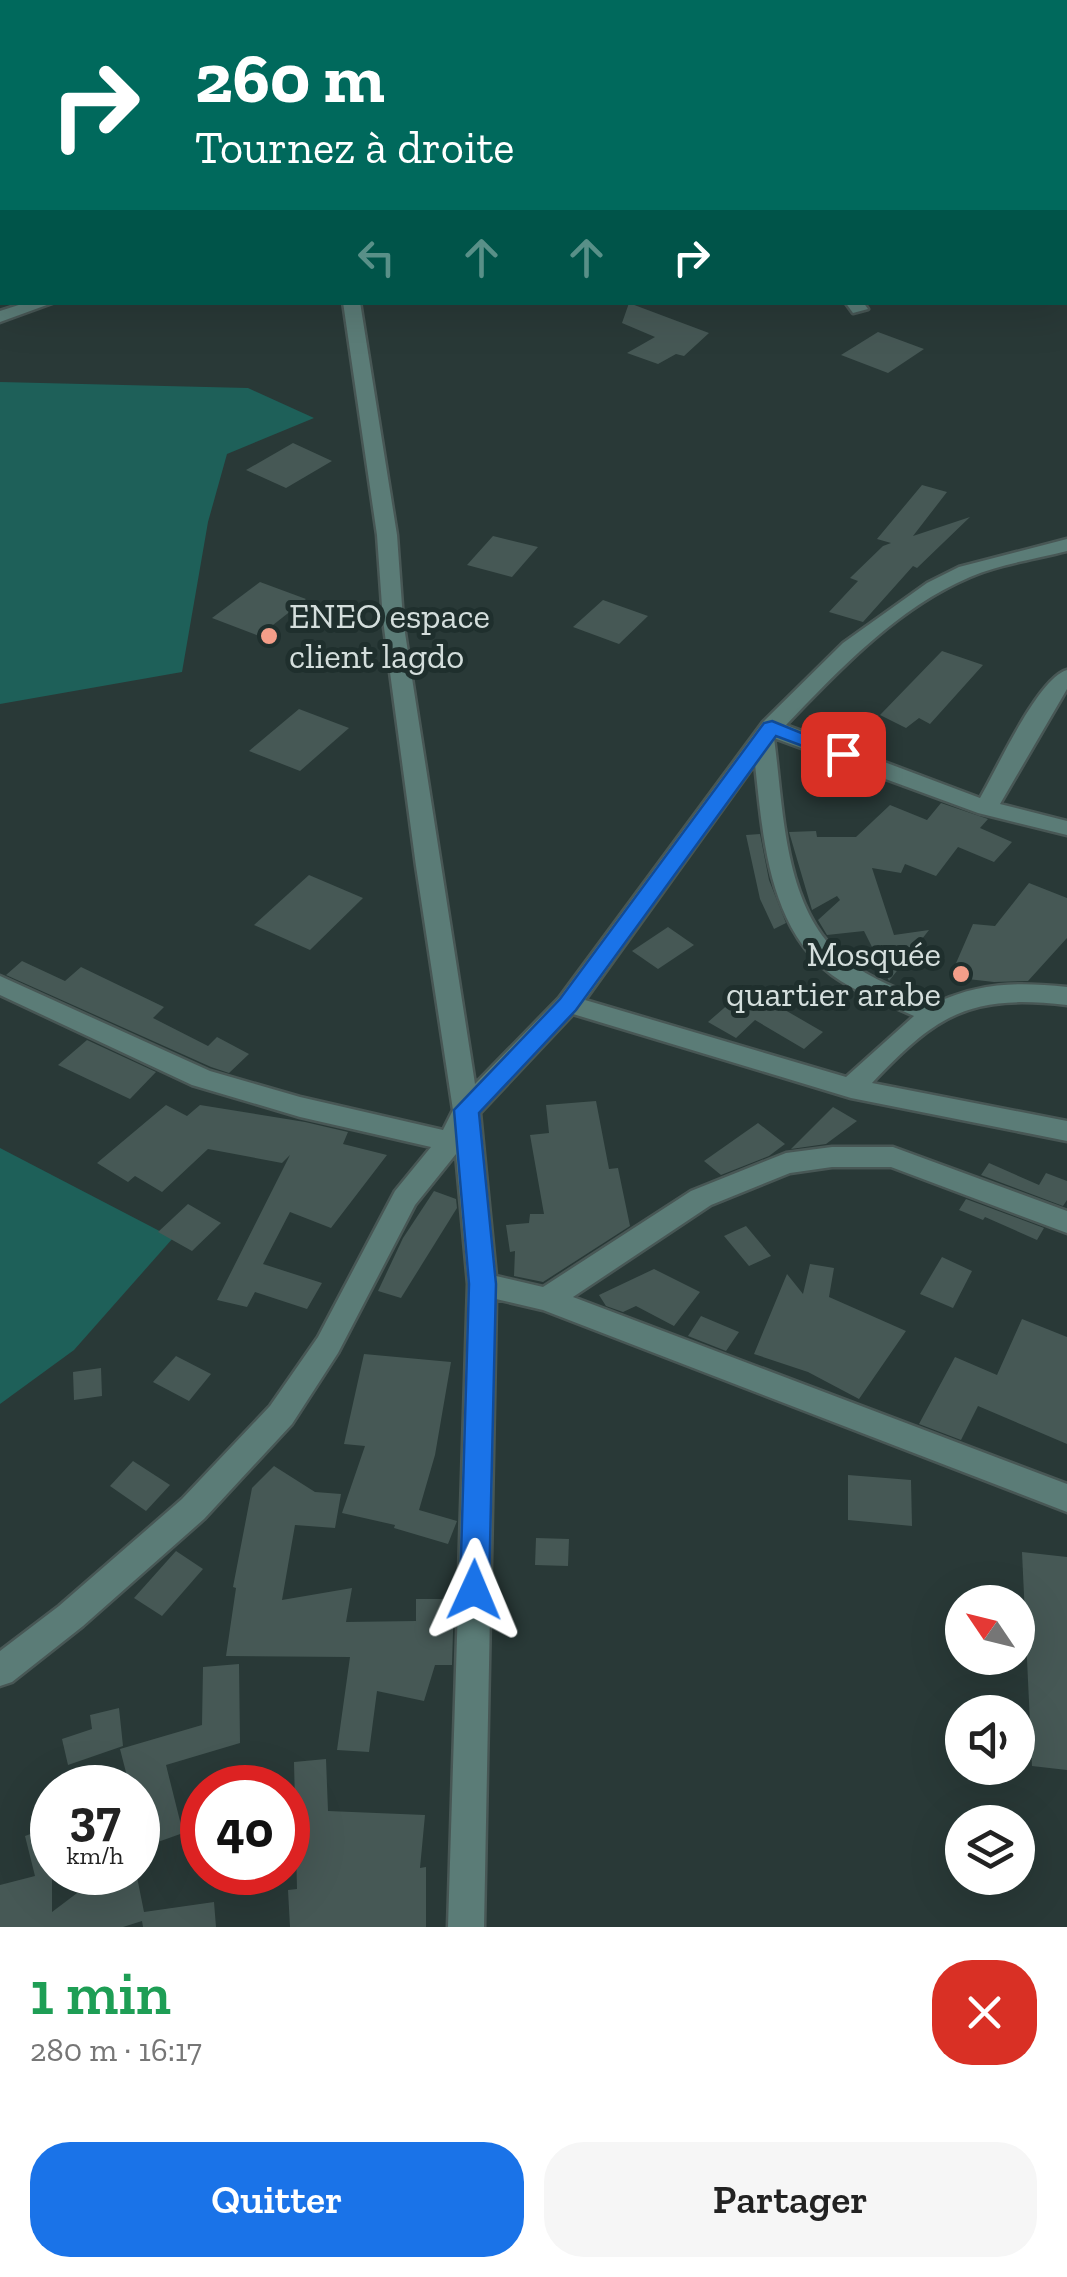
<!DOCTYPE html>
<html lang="fr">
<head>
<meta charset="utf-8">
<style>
  body { margin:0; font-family:"Zilla Slab",serif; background:#f6f6f6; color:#222; height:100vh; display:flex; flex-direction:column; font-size:38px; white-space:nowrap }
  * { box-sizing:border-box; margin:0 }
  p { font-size:32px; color:#767676 }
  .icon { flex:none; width:55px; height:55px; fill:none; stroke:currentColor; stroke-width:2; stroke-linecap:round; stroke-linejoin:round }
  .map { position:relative; height:1927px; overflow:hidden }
  .details { display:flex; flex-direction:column; background:#fff; flex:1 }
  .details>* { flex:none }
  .banner { position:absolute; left:0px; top:0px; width:1068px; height:305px; box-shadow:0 10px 40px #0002; background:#00695c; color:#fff; overflow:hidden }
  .needle { width:65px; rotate:305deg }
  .fabs { position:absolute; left:945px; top:1585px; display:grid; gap:20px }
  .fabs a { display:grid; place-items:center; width:90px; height:90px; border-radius:50%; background:#fff; box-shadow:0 10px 40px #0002; font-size:50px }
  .speed { position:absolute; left:30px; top:1765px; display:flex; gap:20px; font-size:50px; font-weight:700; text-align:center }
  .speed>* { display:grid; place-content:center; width:130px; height:130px; border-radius:50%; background:#fff; box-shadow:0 10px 40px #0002; line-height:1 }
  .speed small { font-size:25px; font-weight:400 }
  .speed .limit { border:15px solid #d22; background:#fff; color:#111 }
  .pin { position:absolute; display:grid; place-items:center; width:85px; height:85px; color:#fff; margin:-42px; border-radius:20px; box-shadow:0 5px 15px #0006 }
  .me { position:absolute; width:110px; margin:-55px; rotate:1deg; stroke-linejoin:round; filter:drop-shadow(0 0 8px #0008) }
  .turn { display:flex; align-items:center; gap:35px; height:210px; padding:0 30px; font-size:45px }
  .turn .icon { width:130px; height:130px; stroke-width:2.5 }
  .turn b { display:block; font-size:70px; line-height:85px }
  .lanes { display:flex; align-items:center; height:95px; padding:0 30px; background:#0003; justify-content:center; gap:50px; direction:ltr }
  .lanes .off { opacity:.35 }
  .round { display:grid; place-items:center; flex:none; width:105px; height:105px; border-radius:40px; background:#f6f6f6 }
  .summary { display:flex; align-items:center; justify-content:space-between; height:170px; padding:0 30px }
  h1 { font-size:60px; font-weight:600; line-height:75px; color:#1e9e55 }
  .cta { display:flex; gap:20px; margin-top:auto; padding:20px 30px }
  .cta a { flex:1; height:115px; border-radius:40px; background:#1a73e8; color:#fff; font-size:40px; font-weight:600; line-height:115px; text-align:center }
  .cta a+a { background:#f6f6f6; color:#222 }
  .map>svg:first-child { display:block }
  .green { fill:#1e6059 }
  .building { fill:#465855 }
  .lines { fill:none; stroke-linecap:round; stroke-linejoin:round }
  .minor-casing { stroke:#485755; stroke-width:5 }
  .minor { fill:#5b7c77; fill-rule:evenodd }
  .route { fill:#1a73e8; stroke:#114b97; stroke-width:2.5 }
  .poi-dot { fill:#f49e89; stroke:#1f2f2d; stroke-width:4 }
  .labels { text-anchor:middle; stroke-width:10; stroke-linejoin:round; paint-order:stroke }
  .poi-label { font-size:35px; fill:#d4dedc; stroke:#1f2f2d; text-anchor:start }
</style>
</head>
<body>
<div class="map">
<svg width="1067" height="1927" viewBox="0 0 1067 1927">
  <rect width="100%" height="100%" fill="#293937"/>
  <g class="green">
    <path d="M150,0H1067V211L1065,2Z"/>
    <path d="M0,382L248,388L314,418L227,454L208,522L182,672L0,704Z"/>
    <path d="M0,1148L173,1238L74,1350L0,1404Z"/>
  </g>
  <g class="building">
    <path d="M629,303L709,333L684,356L676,354L658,364L627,353L655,337L622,323Z"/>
    <path d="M878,332L924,349L888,373L841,355Z"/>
    <path d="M293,443L332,461L286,488L246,470Z"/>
    <path d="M922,485L947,492L913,536L970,517L917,568L913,566L863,622L829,612L858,581L850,578L883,546L891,543L877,539Z"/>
    <path d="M493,536L538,547L512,577L467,565Z"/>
    <path d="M260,582L306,599L259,636L212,618Z"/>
    <path d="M603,600L648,616L619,644L573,627Z"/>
    <path d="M942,651L983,665L930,724L919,718L906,728L880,715Z"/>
    <path d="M299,709L349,728L300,771L249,751Z"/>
    <path d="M941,803L988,819L980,828L1012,842L994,862L958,847L936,876L905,864L901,873L872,868L894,935L929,930L889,981L864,931L827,935L818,920L840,900L837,896L812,910L789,832L816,831L817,837H856L890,805L927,820Z"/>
    <path d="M760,834L769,880L786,923L774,929L760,899L746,835Z"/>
    <path d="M309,875L363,898L310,950L254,925Z"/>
    <path d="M1029,883L1067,898V938L1028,981L994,982L950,977L973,924L995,926Z"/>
    <path d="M668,927L694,945L658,969L632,951Z"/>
    <path d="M22,961L65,981L81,967L164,1007L153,1018L208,1046L217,1037L249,1054L229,1073L211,1067L6,975Z"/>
    <path d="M747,988L823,1032L804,1049L755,1020L736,1038L708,1022Z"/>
    <path d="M87,1040L156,1072L130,1099L58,1065Z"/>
    <path d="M596,1101L609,1169L618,1168L630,1226L543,1282L514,1276L515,1251L510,1252L506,1225L529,1223L530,1214H544L530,1135L549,1133L546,1105Z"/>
    <path d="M166,1105L187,1116L200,1105L305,1122L348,1132L343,1144L387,1155L331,1228L290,1212L263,1264L322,1283L307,1309L255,1292L247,1307L217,1300L290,1155L282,1163L208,1149L162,1192L135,1176L128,1182L97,1163Z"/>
    <path d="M833,1107L857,1121L826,1144L791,1149Z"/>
    <path d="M758,1123L785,1144L769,1156L721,1175L704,1161Z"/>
    <path d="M989,1163L1039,1185L1046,1173L1067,1181V1200L1063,1206L981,1175Z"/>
    <path d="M434,1191L456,1199L457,1208L401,1298L378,1291L403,1238Z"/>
    <path d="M966,1199L1044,1228L1037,1240L985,1217L983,1220L959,1210Z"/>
    <path d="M188,1204L221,1223L192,1251L158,1232Z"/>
    <path d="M746,1226L771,1256L749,1266L724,1236Z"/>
    <path d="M942,1257L972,1271L953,1308L920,1294Z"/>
    <path d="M810,1264L834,1268L829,1297L906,1331L859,1399L808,1372L754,1354L787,1274L803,1294Z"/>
    <path d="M654,1269L700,1292L674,1326L636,1306L623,1312L606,1306L599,1295Z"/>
    <path d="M701,1316L739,1332L726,1351L688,1336Z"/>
    <path d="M1022,1319L1067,1337V1444L978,1406L961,1440L919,1424L955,1357L997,1375Z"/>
    <path d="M364,1354L451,1362L435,1455L419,1510L457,1521L448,1544L394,1528L395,1525L342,1513L365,1446L344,1444Z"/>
    <path d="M176,1356L211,1374L189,1401L153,1382Z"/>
    <path d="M101,1368L102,1396L74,1400L73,1372Z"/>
    <path d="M133,1461L170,1485L146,1511L110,1486Z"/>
    <path d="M274,1466L315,1492L341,1494L335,1528L295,1525L282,1600L352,1588L346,1622L416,1621V1599H454L452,1665H435L424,1701L377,1691L369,1752L337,1750L350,1657L226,1656L236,1588L233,1587L252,1488Z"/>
    <path d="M848,1475L911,1480L912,1526L848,1520Z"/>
    <path d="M536,1538L569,1539L568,1566L535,1565Z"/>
    <path d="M176,1551L203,1569L162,1616L134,1598Z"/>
    <path d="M1022,1552L1067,1557V1770L1032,1766Z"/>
    <path d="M239,1664L240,1743L166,1765L183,1833L144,1847L138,1820V1788H130L120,1749L202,1725L203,1667Z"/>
    <path d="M119,1708L123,1746L68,1765L62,1739L92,1729L90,1715Z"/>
    <path d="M326,1759L328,1811L425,1815L420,1868L426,1867V1927H290L288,1890L297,1889L294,1762Z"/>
    <path d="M49,1827L52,1843V1912L97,1878L136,1872L144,1912L214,1902L216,1927H143L142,1921L123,1927H0V1885L35,1876L25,1836Z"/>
  </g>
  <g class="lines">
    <g class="minor-casing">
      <g id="minor">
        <rect x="0" y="56" width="2" height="9"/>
        <rect x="0" y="179" width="2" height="10"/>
        <path d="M2,198V208L0,209V199Z"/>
        <path d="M28,302H55L0,322V311Z"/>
        <path d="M343,302H360L397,535L403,620L475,1084L559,998L763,722L843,643L927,583L959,567L1067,539V551C1036,559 1000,564 970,577C897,608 840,669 786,725L980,798C997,769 1038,678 1067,670V689L1000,804L1067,821V835L978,813L774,738C784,810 783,910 845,959C871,980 904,991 934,1004C979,982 1018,982 1067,987V1005C971,994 938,1013 872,1083L1067,1121V1141L851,1098L573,1014L480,1113L496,1276L543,1287L691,1191L786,1153L832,1147H893L1067,1211V1233L891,1167H832L790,1173L711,1205L573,1297L1067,1484V1512L543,1310L496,1299L484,1927H448L468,1284L456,1154L415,1205L338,1353L292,1424L204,1519L83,1626L12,1682L0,1686V1651L59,1606L182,1499L270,1406L318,1337L395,1191L431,1147L300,1117L192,1085L0,995V976L210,1071L300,1097L443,1130L453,1110L416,866L383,620L377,535ZM755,764C763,836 768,927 832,975C857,993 886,1003 914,1016L846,1077L585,1000Z"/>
        <path d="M845,302H863L868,309L853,313Z"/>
      </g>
    </g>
    <use href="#minor" class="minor"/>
  </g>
  <path class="route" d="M772,721L853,754L843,761L776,736L576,1010L479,1113L496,1284L489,1590L485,1599L474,1603L464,1599L460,1590L469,1284L454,1110L560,999L764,723Z"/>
  <g class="poi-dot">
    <circle cx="269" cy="636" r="10"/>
    <circle cx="961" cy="974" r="10"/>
  </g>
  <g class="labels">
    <g class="poi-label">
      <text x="289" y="628">ENEO espace<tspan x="289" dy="40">client lagdo</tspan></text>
      <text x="941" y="966" text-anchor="end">Mosquée<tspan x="941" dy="40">quartier arabe</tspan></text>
    </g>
  </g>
</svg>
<div class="fabs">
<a><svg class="needle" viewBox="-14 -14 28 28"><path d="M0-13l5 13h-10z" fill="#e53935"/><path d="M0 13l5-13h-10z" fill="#767676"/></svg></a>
<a><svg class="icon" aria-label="sound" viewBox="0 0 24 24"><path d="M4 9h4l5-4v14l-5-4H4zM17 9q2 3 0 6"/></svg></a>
<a><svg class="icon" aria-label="layers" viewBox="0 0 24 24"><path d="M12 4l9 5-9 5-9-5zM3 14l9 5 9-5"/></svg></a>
</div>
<div class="speed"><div>37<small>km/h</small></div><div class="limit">40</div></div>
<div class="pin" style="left:843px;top:754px;background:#d93025"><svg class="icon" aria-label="arrive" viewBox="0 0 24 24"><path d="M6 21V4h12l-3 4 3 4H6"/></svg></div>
<svg class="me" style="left:474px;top:1590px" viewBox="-20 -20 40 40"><path d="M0-17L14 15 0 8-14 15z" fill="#1a73e8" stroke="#fff" stroke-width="4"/></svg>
<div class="banner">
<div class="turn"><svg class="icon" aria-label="right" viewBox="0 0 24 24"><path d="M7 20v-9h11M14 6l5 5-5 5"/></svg><div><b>260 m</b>Tournez à droite</div></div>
<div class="lanes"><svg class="icon off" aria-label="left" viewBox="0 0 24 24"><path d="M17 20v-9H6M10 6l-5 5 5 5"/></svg><svg class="icon off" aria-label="ahead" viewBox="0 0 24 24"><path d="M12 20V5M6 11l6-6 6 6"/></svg><svg class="icon off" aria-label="ahead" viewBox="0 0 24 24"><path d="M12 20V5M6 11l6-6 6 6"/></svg><svg class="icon" aria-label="right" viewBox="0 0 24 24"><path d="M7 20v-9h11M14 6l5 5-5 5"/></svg></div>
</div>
</div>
<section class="details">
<div class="summary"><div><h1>1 min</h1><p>280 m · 16:17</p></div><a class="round" style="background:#d93025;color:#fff"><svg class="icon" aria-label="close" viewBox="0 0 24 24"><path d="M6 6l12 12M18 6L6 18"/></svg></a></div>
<div class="cta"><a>Quitter</a><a>Partager</a></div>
</section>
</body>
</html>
